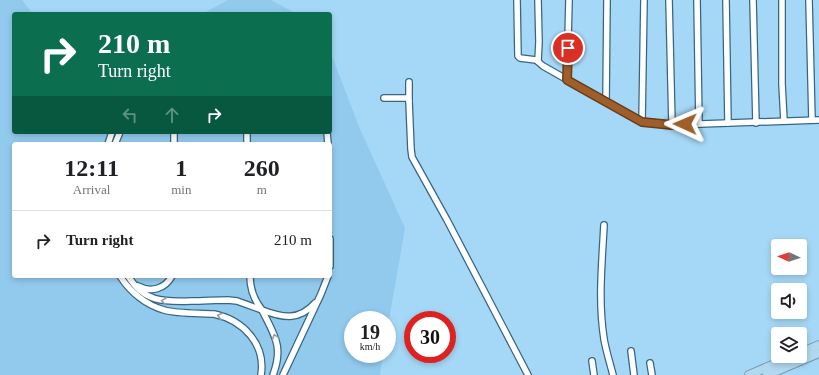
<!DOCTYPE html>
<html lang="en">
<head>
<meta charset="utf-8">
<style>
  body { margin:0; font-family:"Times New Roman",serif; background:#f6f6f6; color:#202124; height:100vh; display:flex; flex-direction:column; font-size:15px; white-space:nowrap }
  * { box-sizing:border-box; margin:0 }
  p { font-size:13px; color:#757577 }
  .icon { flex:none; width:22px; height:22px; fill:none; stroke:currentColor; stroke-width:2; stroke-linecap:round; stroke-linejoin:round }
  .map { position:relative; flex:1; overflow:hidden }
  .sheet { position:absolute; left:12px; top:142px; width:320px; height:136px; display:flex; flex-direction:column; background:#fff; border-radius:4px; box-shadow:0 2px 6px #0003 }
  .sheet>* { flex:none }
  .banner { position:absolute; left:12px; top:12px; width:320px; height:122px; border-radius:4px; box-shadow:0 2px 6px #0003; background:#0b6e4f; color:#fff; overflow:hidden }
  .needle { width:26px; rotate:273deg }
  .buttons { position:absolute; left:771px; top:239px; display:grid; gap:8px }
  .buttons a { display:grid; place-items:center; width:36px; height:36px; border-radius:4px; background:#fff; box-shadow:0 2px 6px #0003; font-size:20px }
  .speed { position:absolute; left:344px; top:311px; display:flex; gap:8px; font-size:20px; font-weight:700; text-align:center }
  .speed>* { display:grid; place-content:center; width:52px; height:52px; border-radius:50%; background:#fff; box-shadow:0 2px 6px #0003; line-height:1 }
  .speed small { font-size:10px; font-weight:400 }
  .speed .limit { border:6px solid #d22; background:#fff; color:#111 }
  .pin { position:absolute; display:grid; place-items:center; width:34px; height:34px; color:#fff; margin:-17px; border:2px solid #fff; border-radius:50%; box-shadow:0 1px 4px #0007 }
  .me { position:absolute; width:44px; margin:-22px; rotate:271deg; stroke-linejoin:round; filter:drop-shadow(0 0 3px #0008) }
  .turn { display:flex; align-items:center; gap:14px; height:84px; padding:0 20px; font-size:18px }
  .turn .icon { width:52px; height:52px; stroke-width:2.5 }
  .turn b { display:block; font-size:28px; line-height:34px }
  .lanes { display:flex; align-items:center; height:38px; padding:0 20px; background:#0003; justify-content:center; gap:20px; direction:ltr }
  .lanes .off { opacity:.35 }
  .eta { display:flex; justify-content:space-evenly; align-items:center; height:68px; text-align:center }
  .eta b { font-size:24px; font-weight:800; line-height:28px }
  ul { padding:0; list-style:none }
  li { display:flex; align-items:center; gap:12px; height:60px; padding:0 20px; border-top:1px solid #e0e0e0 }
  li div { flex:1 }
  li b { display:block; font-size:15px }
  li em { font-style:normal }
  .map>svg:first-child { display:block }
  .built { fill:#92caed; fill-rule:evenodd }
  .lines { fill:none; stroke-linecap:round; stroke-linejoin:round }
  .minor-casing { stroke:#366681; stroke-width:8 }
  .highway-casing { stroke:#7798ad; stroke-width:10 }
  .minor { stroke:#fff; stroke-width:5.5 }
  .highway { stroke:#b0d8f1; stroke-width:8 }
  .oneway { stroke:#939ca1 }
  .route-casing { stroke:#683d1c; stroke-width:10 }
  .route { stroke:#a05e2b; stroke-width:7 }
</style>
</head>
<body>
<div class="map">
<svg width="819" height="375" viewBox="0 0 819 375">
  <rect width="100%" height="100%" fill="#a5d8f7"/>
  <g class="built">
    <path d="M0,0H22L33,14H14V132H330V51L360,129L405,228L387,332V320H353V354H383L380,375H0ZM14,144H330V276H14Z"/>
    <path d="M228,0H271L297,14H202Z"/>
  </g>
  <g class="lines">
    <g class="minor-casing">
      <g id="minor">
        <path d="M517,0L518,56L520,58L536,60L543,66L642,122L672,125L819,120"/>
        <path d="M538,0L539,42L538,61"/>
        <path d="M669,0L672,125"/>
        <path d="M697,0L699,124"/>
        <path d="M726,0L728,123"/>
        <path d="M753,0L756,123"/>
        <path d="M782,0V84L784,121"/>
        <path d="M809,0L812,120"/>
        <path d="M567,80L569,0"/>
        <path d="M409,82V101"/>
        <path d="M384,98H408L409,101L411,149L412,157L447,220L528,375"/>
        <path d="M606,102L607,0"/>
        <path d="M642,122L644,0"/>
        <path d="M174,132V144"/>
        <path d="M247,132V144"/>
        <path d="M327,132L328,144"/>
        <path d="M108,144L112,132"/>
        <path d="M115,144L120,132"/>
        <path d="M604,225C602,263 598,301 604,339C606,351 610,363 613,375"/>
        <path d="M330,239V266"/>
        <path d="M120,276C130,292 146,305 164,310C178,314 199,313 214,314C243,320 266,344 261,375"/>
        <path d="M128,276C144,302 163,302 191,301C203,301 216,300 228,300L237,301L262,310C274,335 284,346 273,375"/>
        <path d="M250,276C250,289 254,300 262,310C283,318 299,321 315,303"/>
        <path d="M138,286C151,293 165,289 172,276"/>
        <path d="M631,351L634,375"/>
        <path d="M592,361L594,375"/>
        <path d="M650,363L652,375"/>
        <path d="M283,375L321,294L328,276"/>
      </g>
    </g>
    <g class="highway-casing">
      <g id="highway">
        <path d="M800,353L819,345"/>
        <path d="M749,375L793,356"/>
        <path d="M767,375L819,353"/>
      </g>
    </g>
    <use href="#minor" class="minor"/>
    <use href="#highway" class="highway"/>
  </g>
  <defs><path id="oneway-chevron" d="M-2-3.5L2.5 0L-2 3.5" fill="none" stroke-width="1.6" stroke-linecap="round" stroke-linejoin="round"/></defs>
  <g class="oneway">
    <use href="#oneway-chevron" transform="translate(164 301) rotate(-171)"/>
    <use href="#oneway-chevron" transform="translate(220 316) rotate(-165)"/>
    <use href="#oneway-chevron" transform="translate(275 337) rotate(-108)"/>
  </g>
  <g class="lines">
    <g class="route-casing">
      <path id="route" d="M568,48L567,80L642,122L672,125L685,124"/>
    </g>
    <use href="#route" class="route"/>
  </g>
</svg>
<div class="buttons">
<a><svg class="needle" viewBox="-14 -14 28 28"><path d="M0-13l5 13h-10z" fill="#e53935"/><path d="M0 13l5-13h-10z" fill="#757577"/></svg></a>
<a><svg class="icon" aria-label="sound" viewBox="0 0 24 24"><path d="M4 9h4l5-4v14l-5-4H4zM17 9q2 3 0 6"/></svg></a>
<a><svg class="icon" aria-label="layers" viewBox="0 0 24 24"><path d="M12 4l9 5-9 5-9-5zM3 14l9 5 9-5"/></svg></a>
</div>
<div class="speed"><div>19<small>km/h</small></div><div class="limit">30</div></div>
<div class="pin" style="left:568px;top:48px;background:#d93025"><svg class="icon" aria-label="arrive" viewBox="0 0 24 24"><path d="M6 21V4h12l-3 4 3 4H6"/></svg></div>
<svg class="me" style="left:685px;top:124px" viewBox="-20 -20 40 40"><path d="M0-17L14 15 0 8-14 15z" fill="#a05e2b" stroke="#fff" stroke-width="4"/></svg>
<div class="banner">
<div class="turn"><svg class="icon" aria-label="right" viewBox="0 0 24 24"><path d="M7 20v-9h11M14 6l5 5-5 5"/></svg><div><b>210 m</b>Turn right</div></div>
<div class="lanes"><svg class="icon off" aria-label="left" viewBox="0 0 24 24"><path d="M17 20v-9H6M10 6l-5 5 5 5"/></svg><svg class="icon off" aria-label="ahead" viewBox="0 0 24 24"><path d="M12 20V5M6 11l6-6 6 6"/></svg><svg class="icon" aria-label="right" viewBox="0 0 24 24"><path d="M7 20v-9h11M14 6l5 5-5 5"/></svg></div>
</div>
<section class="sheet">
<div class="eta">
<div><b>12:11</b><p>Arrival</p></div>
<div><b>1</b><p>min</p></div>
<div><b>260</b><p>m</p></div>
</div>
<ul>
<li><svg class="icon" aria-label="right" viewBox="0 0 24 24"><path d="M7 20v-9h11M14 6l5 5-5 5"/></svg><div><b>Turn right</b></div><em>210 m</em></li>
</ul>
</section>
</div>
</body>
</html>
